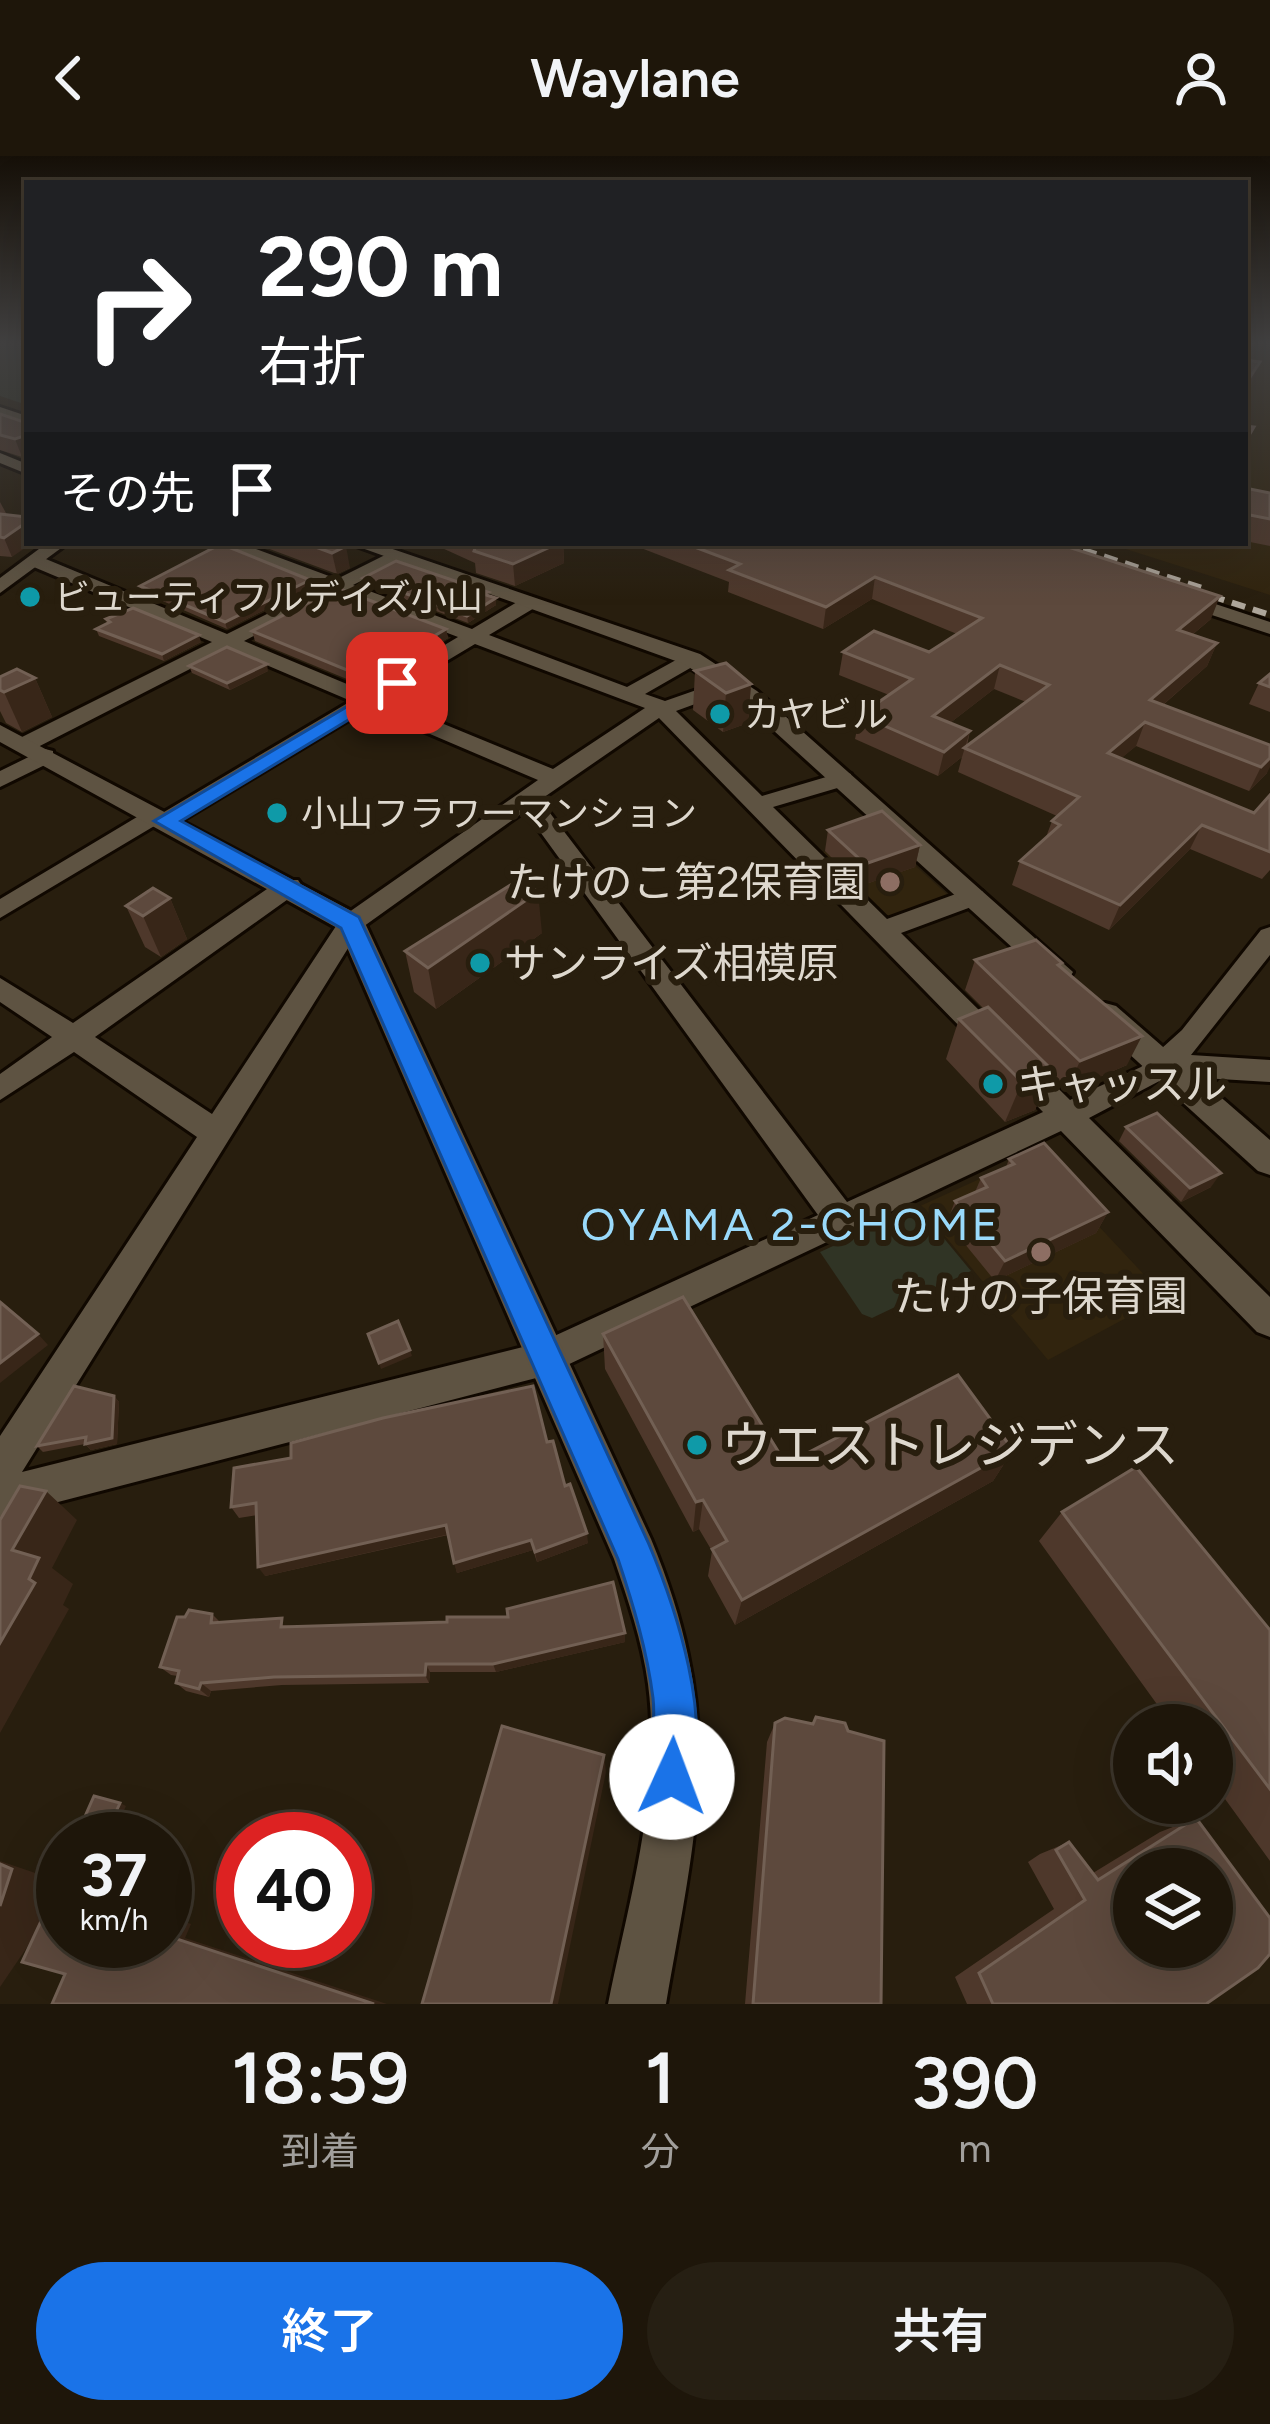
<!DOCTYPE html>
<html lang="ja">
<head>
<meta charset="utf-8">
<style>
  body { margin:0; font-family:Figtree,"Noto Sans JP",sans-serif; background:#261f13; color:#f1f3f6; height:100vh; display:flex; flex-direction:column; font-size:45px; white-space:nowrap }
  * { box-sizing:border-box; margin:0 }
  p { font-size:39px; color:#a19f9c }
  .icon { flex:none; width:66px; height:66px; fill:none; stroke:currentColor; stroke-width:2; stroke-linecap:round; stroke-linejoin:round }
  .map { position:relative; height:1848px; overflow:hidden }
  .drawer { display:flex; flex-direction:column; background:#1e160a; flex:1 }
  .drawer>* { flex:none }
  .top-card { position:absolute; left:24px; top:24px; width:1224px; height:366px; border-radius:0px; box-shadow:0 12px 48px #0002,0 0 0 3px #3c352b; background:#202124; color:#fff; overflow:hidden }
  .buttons { position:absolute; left:1113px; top:1548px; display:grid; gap:24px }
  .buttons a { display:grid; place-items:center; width:120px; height:120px; border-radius:50%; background:#1e160a; box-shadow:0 12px 48px #0002,0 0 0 3px #3c352b; font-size:60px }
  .speed { position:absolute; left:36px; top:1656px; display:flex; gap:24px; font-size:60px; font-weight:700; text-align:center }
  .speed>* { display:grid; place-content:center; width:156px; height:156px; border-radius:50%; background:#1e160a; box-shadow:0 12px 48px #0002,0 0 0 3px #3c352b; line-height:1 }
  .speed small { font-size:30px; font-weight:400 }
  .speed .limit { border:18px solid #d22; background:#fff; color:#111 }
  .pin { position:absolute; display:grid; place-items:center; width:102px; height:102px; color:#fff; margin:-51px; border-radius:24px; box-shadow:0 6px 18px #0006 }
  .me { position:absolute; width:132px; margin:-66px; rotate:2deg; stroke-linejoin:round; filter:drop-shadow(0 0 9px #0008) }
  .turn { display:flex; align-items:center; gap:42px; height:252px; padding:0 36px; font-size:54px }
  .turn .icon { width:156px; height:156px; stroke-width:2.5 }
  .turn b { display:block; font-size:84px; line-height:102px }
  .then { display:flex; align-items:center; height:114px; padding:0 36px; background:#0003; gap:24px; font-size:45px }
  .eta { display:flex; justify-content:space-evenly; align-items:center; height:204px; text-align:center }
  .eta b { font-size:72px; font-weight:600; line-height:84px }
  .cta { display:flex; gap:24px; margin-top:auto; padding:24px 36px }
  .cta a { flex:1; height:138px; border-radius:72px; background:#1a73e8; color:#fff; font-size:48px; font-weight:600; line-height:138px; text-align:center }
  .cta a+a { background:#261f13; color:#f1f3f6 }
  header { display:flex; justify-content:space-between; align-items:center; height:156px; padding:0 36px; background:#1e160a; font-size:54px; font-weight:600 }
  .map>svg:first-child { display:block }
  .built { fill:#31240e }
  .green { fill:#303425 }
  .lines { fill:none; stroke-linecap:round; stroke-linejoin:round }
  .minor-casing { stroke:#100800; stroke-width:6 }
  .tertiary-casing { stroke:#100800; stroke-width:6 }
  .minor { fill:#5e5342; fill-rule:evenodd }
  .tertiary { fill:#5e5342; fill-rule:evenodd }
  .rail { stroke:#ada59a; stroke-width:6; stroke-dasharray:14 8; stroke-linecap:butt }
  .wall { fill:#4e382b; fill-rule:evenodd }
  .shaded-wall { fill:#382618 }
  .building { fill:#5d493d; stroke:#726054; stroke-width:3; fill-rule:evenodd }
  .route { fill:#1a73e8; stroke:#114b97; stroke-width:3 }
  .culture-dot { fill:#0f9aa8; stroke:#281e0e; stroke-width:4.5 }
  .education-dot { fill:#8d6e63; stroke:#281e0e; stroke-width:4.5 }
  .labels { text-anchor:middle; stroke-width:12; stroke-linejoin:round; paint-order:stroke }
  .far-poi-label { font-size:36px; fill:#ded8ce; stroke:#281e0e; text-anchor:start }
  .poi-label { font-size:42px; fill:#ded8ce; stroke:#281e0e; text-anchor:start }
  .neighbourhood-label { font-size:45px; letter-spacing:3px; fill:#9adafb; stroke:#281e0e }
  .near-poi-label { font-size:51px; fill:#ded8ce; stroke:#281e0e; text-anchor:start }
</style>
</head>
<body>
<header><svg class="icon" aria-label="back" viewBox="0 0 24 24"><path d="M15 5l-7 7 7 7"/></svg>Waylane<svg class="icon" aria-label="person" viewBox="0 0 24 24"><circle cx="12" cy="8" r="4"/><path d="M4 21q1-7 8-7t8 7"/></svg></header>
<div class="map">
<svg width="1270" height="1848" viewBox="0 0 1270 1848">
  <rect width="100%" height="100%" fill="#281e0e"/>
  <g class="built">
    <path d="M1245,187H1270V439L1107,387H1245Z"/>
    <path d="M879,677L950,741L893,762L882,761L818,698Z"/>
    <path d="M1032,999L1165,1141L1048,1204L920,1050Z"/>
  </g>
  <g class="green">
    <path d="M0,187H27V249L0,240Z"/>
    <path d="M918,1051L971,1115L872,1162L862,1158L820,1096Z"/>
  </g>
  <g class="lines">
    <g class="minor-casing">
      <g id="minor">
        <path d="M0,297L27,308V318L0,307Z"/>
        <path d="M215,387H240L337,423L389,397H401V405L353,429L472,473L522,443H536V451L489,479L627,531L685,499H699V507L645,538L665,545L725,524H739V532L676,555L762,640L843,616L851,618V628L773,651L887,763L964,735H982L986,741L982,747L901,777L1070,944L1141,911L1182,874L1261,774L1270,771V799L1191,899L1270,904V926L1169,920L1089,962L1270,1141V1181L1257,1176L1061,975L544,1220L0,1361V1280L197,981L74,896L0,944V918L52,881L0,846V822L73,867L280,724H298L302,730L298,736L95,881L212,958L342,761L538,624L369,552L173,670L156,669L0,762V743L147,655L164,656L351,545L229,493L32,594H16V584L212,486L29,409V401H41L227,478L323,430ZM339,436L458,481L366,536L244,485ZM475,488L645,552L553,613L383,543ZM659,562L1043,956L847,1046L540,644ZM525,655L818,1059L539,1187L22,1316L360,773Z"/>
        <path d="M1179,436L1270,466V478L1172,446V438Z"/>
        <path d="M45,593L53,595V605L0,631V615Z"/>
      </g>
    </g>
    <g class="tertiary-casing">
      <g id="tertiary">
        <path d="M0,251L27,260V270L0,261Z"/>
        <path d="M47,387H68L0,437V422Z"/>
        <path d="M348,387H375L700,498L757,535L1073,816L1069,823H1047L741,545L684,508Z"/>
        <path d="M0,569L361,760L365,767L651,1383C726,1564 698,1664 666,1848H608C629,1744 662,1635 648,1528C642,1485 628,1444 614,1403L339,773L0,586Z"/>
        <path d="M1105,847L1116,850L1270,984V1019L1258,1015L1094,866L1089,858L1094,850Z"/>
      </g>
    </g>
    <use href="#minor" class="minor"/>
    <use href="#tertiary" class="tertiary"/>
    <g class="rail">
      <path d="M1062,387L1205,433"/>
      <path d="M1190,433L1270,459"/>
    </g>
  </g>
  <g class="wall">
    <path d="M0,258L27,267L22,301L0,294Z"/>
    <path d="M1245,332L1270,337V390L1245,385Z"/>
    <path d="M0,346L7,359L12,401L0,400Z"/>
    <path d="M253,387H336L350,412L337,418Z"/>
    <path d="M431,387H563L564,407L515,430L476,417L475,407Z"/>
    <path d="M628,387H1056L1211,463L1192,479L1217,487L1207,510L1163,549L1270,589L1267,617L1249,635L1136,590L1121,602L1254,657L1270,639V714L1262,723L1190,693L1109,774L1012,729L1020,705L1046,681L1052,665L1057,660L958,616L962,601L938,620L855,583L860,559L889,539L839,519L843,496H929L957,478L872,443L823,473L728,436L729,426ZM994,533L1026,546L967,590L970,575L950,567Z"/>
    <path d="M363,422L496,442V449L468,467L364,428Z"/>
    <path d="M140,430H312L227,473L142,436Z"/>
    <path d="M106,463L201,486L164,505L99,480L96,473L107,467Z"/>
    <path d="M446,473L448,482L366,531L255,485L252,475Z"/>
    <path d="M189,510L268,515L230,534L192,517Z"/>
    <path d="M695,515L751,528L748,567L723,576L693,554Z"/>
    <path d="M1270,518V556L1249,548L1259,527Z"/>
    <path d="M0,521L35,522L52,561L22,576L6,567L0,555Z"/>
    <path d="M828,674L920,689L915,711L860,730L825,695Z"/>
    <path d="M170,742L187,783L161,801L145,791L126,750Z"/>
    <path d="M542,777L436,853L414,836L405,795Z"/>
    <path d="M975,804L1061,812L1127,909L1067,935L1050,918L1035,954L1005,966L946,903L959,863L984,853L965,834Z"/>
    <path d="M1126,971L1211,1031L1181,1046L1119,985Z"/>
    <path d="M1009,1003L1108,1056L1096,1077L995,1125L947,1066L955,1045L975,1036L981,1022L1006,1011Z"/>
    <path d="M603,1178L786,1308L1013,1294L993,1325L735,1469L708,1420L712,1395L699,1373L693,1376L605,1213Z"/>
    <path d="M114,1240L119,1246L117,1288L91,1294L85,1288L43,1296L37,1290Z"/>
    <path d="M547,1286L588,1387L537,1406L533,1394L457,1417L448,1379L265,1420L257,1359L239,1362L231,1351Z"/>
    <path d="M1062,1356L1270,1474V1705L1212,1625V1569H1172L1039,1385Z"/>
    <path d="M212,1458L220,1466L625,1486L496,1516H430L429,1527L282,1529L211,1535L209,1541L186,1535L176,1527L178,1520L171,1519L160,1511Z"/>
    <path d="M816,1561L881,1848H745L767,1586L775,1567L812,1568Z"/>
    <path d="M1196,1662L1206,1848H967L955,1821L1054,1753L1028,1706L1040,1698L1069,1686L1093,1717L1160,1676Z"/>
  </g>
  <g class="shaded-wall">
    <path d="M1260,206L1252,227L1245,238V229Z"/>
    <path d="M27,279V299L22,301L15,283Z"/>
    <path d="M27,366V387H32L12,401L4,382Z"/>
    <path d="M559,387H563L564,407L515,430L513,408Z"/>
    <path d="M346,390L350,412L337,418L332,397Z"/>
    <path d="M875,421L872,443L823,473L826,451Z"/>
    <path d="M310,424L312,430L227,473L225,466Z"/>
    <path d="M1220,440L1211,463L1170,497L1178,474Z"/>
    <path d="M496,442V449L468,467L467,460Z"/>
    <path d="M446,473L448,482L366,531L364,521Z"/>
    <path d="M199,479L201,486L164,505L162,498Z"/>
    <path d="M1217,487L1207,510L1141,568L1150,544Z"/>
    <path d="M267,508L268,515L230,534L227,527Z"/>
    <path d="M1000,509L994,533L928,584L933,560Z"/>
    <path d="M35,522L52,561L22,576L4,536Z"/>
    <path d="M751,528L748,567L723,576L726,537Z"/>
    <path d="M1145,566L1136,590L1099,621L1108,597Z"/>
    <path d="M970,575L962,601L938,620L944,596Z"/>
    <path d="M1270,602V611L1267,617L1249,635L1261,611Z"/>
    <path d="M1202,669L1190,693L1109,774L1120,749Z"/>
    <path d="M920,689L915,711L860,730L865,708Z"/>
    <path d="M538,736L542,777L436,853L428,812Z"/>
    <path d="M170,742L187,783L161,801L143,760Z"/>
    <path d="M1142,880L1127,909L1067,935L1080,905Z"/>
    <path d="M1052,914L1035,954L1005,966L1022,926Z"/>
    <path d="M1221,1017L1211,1031L1181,1046L1190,1032Z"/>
    <path d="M1108,1056L1096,1077L995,1125L1005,1105Z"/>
    <path d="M38,1178L48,1189L0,1227V1207Z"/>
    <path d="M410,1194L412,1200L381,1213L379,1207Z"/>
    <path d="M114,1240L119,1246L117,1288L91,1294L85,1288Z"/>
    <path d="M1013,1294L993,1325L735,1469L742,1444Z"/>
    <path d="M46,1335L77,1364L52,1412L73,1428L63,1449L69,1453L0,1577V1487L29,1423L12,1394Z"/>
    <path d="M703,1344L699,1373L693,1376L696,1346Z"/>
    <path d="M446,1369L450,1378L265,1420L258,1411Z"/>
    <path d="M587,1377L588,1387L537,1406L535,1396Z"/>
    <path d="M531,1384L533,1394L457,1417L454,1407Z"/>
    <path d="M625,1477V1486L496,1516L493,1508Z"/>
    <path d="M426,1508L430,1516L429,1527L425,1519Z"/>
    <path d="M201,1527L211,1535L209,1541L199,1533Z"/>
    <path d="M604,1599L606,1616L558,1848H551Z"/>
    <path d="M120,1647L126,1650L116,1673L109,1671Z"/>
    <path d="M0,1705L53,1723L36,1778L0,1831Z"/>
    <path d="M165,1759L191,1768L185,1782L387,1848H374L165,1779Z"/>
  </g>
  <g class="building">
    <path d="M1245,204L1260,206L1245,229Z"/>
    <path d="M0,258L27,267V279L15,283L0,279Z"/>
    <path d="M1245,270L1254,271L1245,286Z"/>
    <path d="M1245,332L1270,337V363L1245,358Z"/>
    <path d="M0,358L27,361V366L4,382L0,381Z"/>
    <path d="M305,387H336L346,390L332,397Z"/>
    <path d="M477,387H559L513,408L474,395Z"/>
    <path d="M684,387H1056L1220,440L1178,474L1217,487L1150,544L1270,589V602L1261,611L1145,566L1108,597L1254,657L1270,639V696L1202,669L1120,749L1020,705L1060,669L1052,665L1079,641L964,592L1049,529L1000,509L933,560L970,575L944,596L860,559L912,523L843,496L874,475L929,496L982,462L875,421L826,451L729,414L740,408Z"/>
    <path d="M221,388L310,424L225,466L140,430Z"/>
    <path d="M396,405L488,436L483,438L496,442L467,460L363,422Z"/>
    <path d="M337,432L446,473L364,521L252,475Z"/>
    <path d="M133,452L199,479L162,498L96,473L110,466L106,463Z"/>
    <path d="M227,491L267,508L227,527L189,510Z"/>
    <path d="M726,507L751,528L726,537L695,515Z"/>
    <path d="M17,513L35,522L4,536L0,534V521Z"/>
    <path d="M1270,518V531L1259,527Z"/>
    <path d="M882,655L920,689L865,708L828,674Z"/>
    <path d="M520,723L538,736L428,812L405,795Z"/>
    <path d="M153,732L170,742L143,760L126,750Z"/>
    <path d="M1036,784L1062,807L1058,809L1142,880L1080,905L975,804Z"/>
    <path d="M988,851L1052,914L1022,926L959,863Z"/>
    <path d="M1157,957L1221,1017L1190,1032L1126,971Z"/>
    <path d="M1044,987L1108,1056L1005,1105L955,1045L987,1031L981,1022L1014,1008L1009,1003Z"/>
    <path d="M683,1141L786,1308L958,1219L1013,1294L742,1444L712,1393L727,1385L703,1344L696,1346L603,1178Z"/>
    <path d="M0,1146L38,1178L0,1207Z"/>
    <path d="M398,1165L410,1194L379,1207L368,1178Z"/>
    <path d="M74,1230L114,1240L112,1282L85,1288L86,1281L37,1290Z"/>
    <path d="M533,1230L547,1286L553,1285L565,1330L570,1328L587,1377L535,1396L531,1384L454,1407L446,1369L258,1411L256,1347L231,1351L234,1312L291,1302V1287L383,1262Z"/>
    <path d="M1136,1311L1270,1474V1633L1062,1356Z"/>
    <path d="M20,1330L46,1335L12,1394L39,1402L29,1423L35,1427L0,1487V1364Z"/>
    <path d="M613,1426L625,1477L493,1508H426L425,1519L274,1521L201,1527L199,1533L176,1527L179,1515L160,1511L177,1461H185L189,1454L212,1458L211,1467L282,1462L281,1471L447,1466V1461H508L507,1453Z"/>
    <path d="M816,1561L845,1567L848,1575L884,1585L881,1848H753L775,1567L785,1562L813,1568Z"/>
    <path d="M502,1570L604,1599L551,1848H422Z"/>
    <path d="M94,1640L120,1647L109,1671L86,1658Z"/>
    <path d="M1196,1662L1270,1762V1798L1258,1812L1206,1848H993L979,1817L1085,1744L1056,1694L1069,1686L1098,1724ZM1134,1713H1212V1791H1134Z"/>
    <path d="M84,1672L118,1683H79Z"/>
    <path d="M0,1708L12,1713L0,1750Z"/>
    <path d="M63,1718V1785H165V1779L374,1848H52L65,1818L22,1806Z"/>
  </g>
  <linearGradient id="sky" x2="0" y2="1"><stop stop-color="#161008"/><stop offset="0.42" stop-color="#424141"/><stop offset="1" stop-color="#424141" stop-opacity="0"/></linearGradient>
  <rect width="1270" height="445" fill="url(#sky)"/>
  <path class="route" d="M397,521L403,523V531L181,665L359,761L648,1386C676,1452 715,1568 687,1636L672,1642L657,1636C645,1606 657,1573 653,1542C647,1494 633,1448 618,1403L341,772L154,665Z"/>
  <g class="culture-dot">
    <circle cx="30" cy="441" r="12"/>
    <circle cx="720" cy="558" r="12"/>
    <circle cx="277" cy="657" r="12"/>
    <circle cx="480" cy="807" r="12"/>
    <circle cx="993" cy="928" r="12"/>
    <circle cx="697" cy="1289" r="12"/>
  </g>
  <g class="education-dot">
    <circle cx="890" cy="726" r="12"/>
    <circle cx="1041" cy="1096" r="12"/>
  </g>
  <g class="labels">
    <g class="far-poi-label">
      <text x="54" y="454">ビューティフルデイズ小山</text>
      <text x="744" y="571">カヤビル</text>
      <text x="301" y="670">小山フラワーマンション</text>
    </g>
    <g class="poi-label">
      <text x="866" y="741" text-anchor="end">たけのこ第2保育園</text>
      <text x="504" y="822">サンライズ相模原</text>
      <text x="1017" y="943">キャッスル</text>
      <text x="1041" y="1155" text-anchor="middle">たけの子保育園</text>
    </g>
    <g class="neighbourhood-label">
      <text x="791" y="1084">OYAMA 2-CHOME</text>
    </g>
    <g class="near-poi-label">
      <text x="721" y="1307">ウエストレジデンス</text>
    </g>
  </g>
</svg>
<div class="buttons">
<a><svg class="icon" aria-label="sound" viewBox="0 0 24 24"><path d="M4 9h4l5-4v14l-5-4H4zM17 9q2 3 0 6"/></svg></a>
<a><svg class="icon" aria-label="layers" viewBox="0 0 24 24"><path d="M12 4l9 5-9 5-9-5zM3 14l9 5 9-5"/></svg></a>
</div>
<div class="speed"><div>37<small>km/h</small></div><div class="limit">40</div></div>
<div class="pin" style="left:397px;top:527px;background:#d93025"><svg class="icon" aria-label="arrive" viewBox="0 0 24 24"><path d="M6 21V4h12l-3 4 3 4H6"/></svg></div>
<svg class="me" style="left:672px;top:1621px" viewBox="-20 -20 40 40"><circle r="19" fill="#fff"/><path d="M0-13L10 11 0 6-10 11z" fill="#1a73e8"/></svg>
<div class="top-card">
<div class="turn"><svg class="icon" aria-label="right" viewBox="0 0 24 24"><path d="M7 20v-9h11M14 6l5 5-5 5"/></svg><div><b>290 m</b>右折</div></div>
<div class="then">その先<svg class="icon" aria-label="arrive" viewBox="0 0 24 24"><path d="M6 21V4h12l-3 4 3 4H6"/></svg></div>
</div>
</div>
<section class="drawer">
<div class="eta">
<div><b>18:59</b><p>到着</p></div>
<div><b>1</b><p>分</p></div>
<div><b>390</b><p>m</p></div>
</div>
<div class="cta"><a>終了</a><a>共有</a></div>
</section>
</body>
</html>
